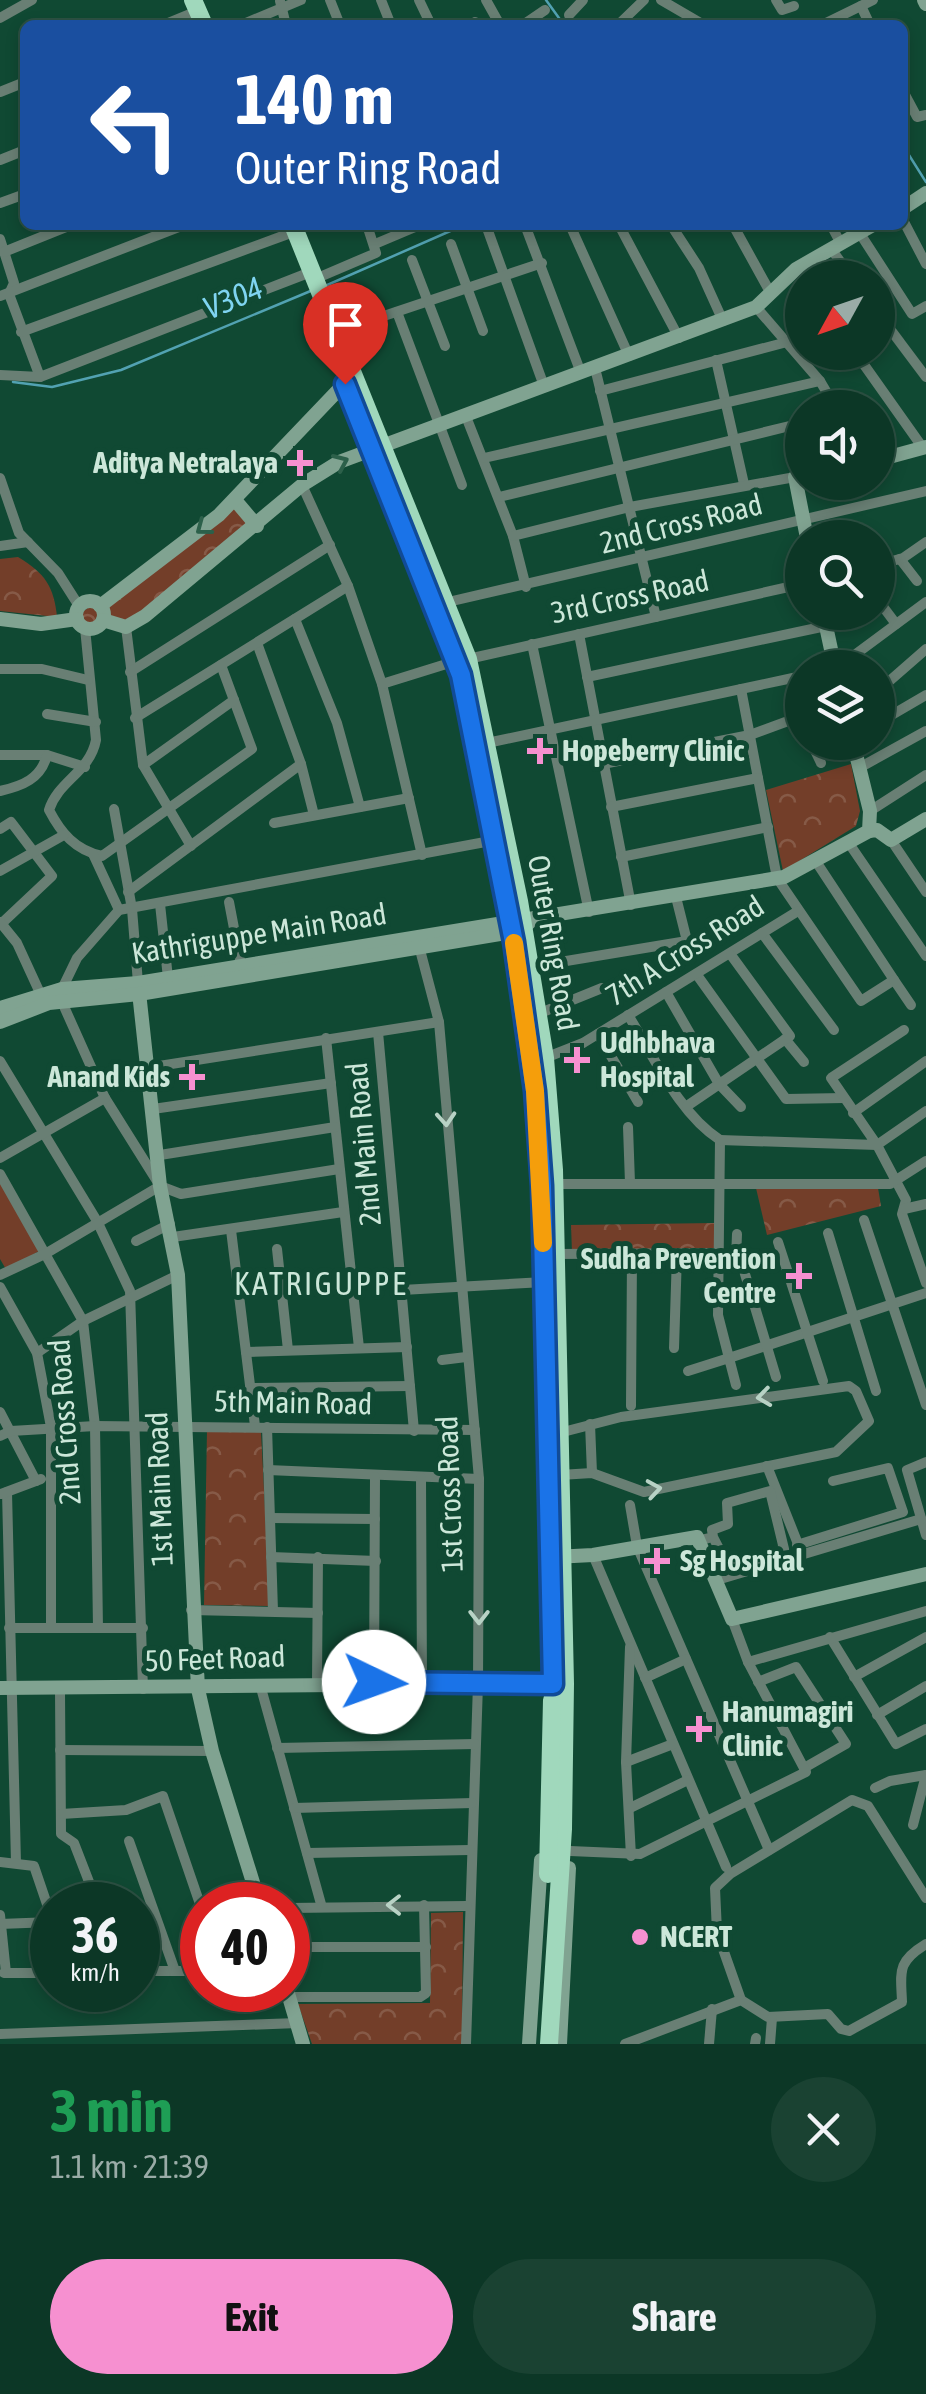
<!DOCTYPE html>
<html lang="en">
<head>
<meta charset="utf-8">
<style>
  body { margin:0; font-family:"Asap Condensed",sans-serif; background:#1a4232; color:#f1f3f6; height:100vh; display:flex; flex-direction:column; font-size:38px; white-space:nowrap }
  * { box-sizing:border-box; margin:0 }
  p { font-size:32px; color:#9aaca7 }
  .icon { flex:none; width:55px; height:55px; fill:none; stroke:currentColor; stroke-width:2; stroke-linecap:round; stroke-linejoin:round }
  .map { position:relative; height:2044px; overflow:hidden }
  .panel { display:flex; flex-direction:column; background:#0c3726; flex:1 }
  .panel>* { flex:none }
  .top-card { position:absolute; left:20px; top:20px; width:888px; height:210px; border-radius:15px; box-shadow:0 5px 15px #0003,0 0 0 2px #2c5143; background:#1a4fa0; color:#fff; overflow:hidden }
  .needle { width:65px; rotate:230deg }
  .buttons { position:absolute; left:785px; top:260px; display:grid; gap:20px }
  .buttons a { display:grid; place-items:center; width:110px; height:110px; border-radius:50%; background:#0c3726; box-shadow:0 5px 15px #0003,0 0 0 2px #2c5143; font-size:50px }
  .speed { position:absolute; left:30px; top:1882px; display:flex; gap:20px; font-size:50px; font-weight:700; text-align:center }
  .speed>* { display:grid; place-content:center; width:130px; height:130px; border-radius:50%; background:#0c3726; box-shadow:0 5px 15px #0003,0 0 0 2px #2c5143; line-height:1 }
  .speed small { font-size:25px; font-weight:400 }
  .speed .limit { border:15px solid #d22; background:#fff; color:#111 }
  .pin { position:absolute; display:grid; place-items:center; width:85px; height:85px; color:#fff; margin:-102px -42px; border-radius:50% 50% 50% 0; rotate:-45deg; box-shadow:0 0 10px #0007 }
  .pin .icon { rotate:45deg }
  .me { position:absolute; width:110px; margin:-55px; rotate:93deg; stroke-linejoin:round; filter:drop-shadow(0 0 8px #0008) }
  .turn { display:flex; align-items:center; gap:35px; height:210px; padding:0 50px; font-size:45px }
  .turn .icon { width:130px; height:130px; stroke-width:2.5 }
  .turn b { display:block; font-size:70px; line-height:85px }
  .round { display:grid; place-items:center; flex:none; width:105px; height:105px; border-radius:52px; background:#1a4232 }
  .headline { display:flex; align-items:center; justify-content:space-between; height:170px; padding:0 50px }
  h1 { font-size:60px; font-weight:700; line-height:75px; color:#1e9e55 }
  .button { display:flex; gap:20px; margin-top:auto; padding:20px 50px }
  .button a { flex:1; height:115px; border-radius:60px; background:#f690d0; color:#111; font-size:40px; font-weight:700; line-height:115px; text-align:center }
  .button a+a { background:#1a4232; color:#f1f3f6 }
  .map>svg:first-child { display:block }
  .green { fill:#733e29 }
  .park { fill:url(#park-crowns) }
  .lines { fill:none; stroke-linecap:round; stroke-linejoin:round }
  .stream { stroke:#52a2b2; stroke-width:2.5 }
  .street { stroke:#697f74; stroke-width:10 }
  .secondary { stroke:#80a391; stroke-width:14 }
  .highway { stroke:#a0d8bc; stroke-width:18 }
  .oneway { stroke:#2c604a }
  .oneway2 { stroke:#b8d2c5 }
  .route-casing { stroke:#114b97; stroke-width:25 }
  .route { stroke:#1a73e8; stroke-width:18 }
  .slow { stroke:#f59e0b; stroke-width:18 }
  .poi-dot { fill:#f690d0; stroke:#104933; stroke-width:4 }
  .labels { text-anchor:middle; stroke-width:10; stroke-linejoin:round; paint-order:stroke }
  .poi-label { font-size:30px; font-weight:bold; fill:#cce7d9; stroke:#104933; text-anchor:start }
  .street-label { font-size:30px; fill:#cce7d9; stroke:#104933 }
  .water-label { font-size:32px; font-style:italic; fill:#7fd4f1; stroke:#104933 }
  .neighbourhood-label { font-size:32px; letter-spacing:2.5px; fill:#cce7d9; stroke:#104933 }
</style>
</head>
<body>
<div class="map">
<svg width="926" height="2044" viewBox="0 0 926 2044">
  <defs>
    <pattern id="park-crowns" width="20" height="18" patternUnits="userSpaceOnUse" patternTransform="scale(2.5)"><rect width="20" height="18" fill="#733e29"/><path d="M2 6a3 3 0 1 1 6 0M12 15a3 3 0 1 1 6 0" fill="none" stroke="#865a47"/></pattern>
  </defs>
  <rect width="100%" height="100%" fill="#104933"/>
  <path class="green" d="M0,1180L39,1251L7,1271L0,1259Z"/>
  <g class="park">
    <path d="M234,500L256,519L127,625L85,629L81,613Z"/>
    <path d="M18,557C45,573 54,587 57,617L0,611V559Z"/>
    <path d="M851,764L860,811L856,826L783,871L766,790Z"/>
    <path d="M756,1188H878L881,1206L767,1235Z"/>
    <path d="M715,1223V1251L572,1252L571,1225Z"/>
    <path d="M207,1430L261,1432L270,1606L204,1605Z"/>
    <path d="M463,1912L462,2044H312L298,2004L430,2003L431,1913Z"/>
  </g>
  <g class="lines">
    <g class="stream">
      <path d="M546,0L564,25"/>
      <path d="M902,144L926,182"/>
      <path d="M325,286L464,225"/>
      <path d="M13,382L52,387L121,370L313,290"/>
    </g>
    <g class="street">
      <path d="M330,0L340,25"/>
      <path d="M381,0L391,25"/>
      <path d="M419,0L431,25"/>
      <path d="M486,0L500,25"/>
      <path d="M661,0L704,25"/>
      <path d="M776,0L782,10L794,6"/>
      <path d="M280,1L286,25"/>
      <path d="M861,6L870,25"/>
      <path d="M569,15L583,0"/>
      <path d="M0,18L32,0"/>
      <path d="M475,22L476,25"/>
      <path d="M163,25L197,11"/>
      <path d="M241,25L301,0"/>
      <path d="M523,25L545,10"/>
      <path d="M618,25L644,0"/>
      <path d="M822,25L873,0"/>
      <path d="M902,89L917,117L926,115"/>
      <path d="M0,92L25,82"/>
      <path d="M0,160L25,150"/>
      <path d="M0,203L25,194"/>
      <path d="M902,218L926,264"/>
      <path d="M525,225L581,373"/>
      <path d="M570,225L629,356"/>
      <path d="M619,225L679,338"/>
      <path d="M671,225L699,268L723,321"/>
      <path d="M733,225L770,292"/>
      <path d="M831,225L841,244"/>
      <path d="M487,228L544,386"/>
      <path d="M859,232L912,314L926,306"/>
      <path d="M0,239L14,283L9,294L40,377"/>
      <path d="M375,244L420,225"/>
      <path d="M451,244L483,331"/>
      <path d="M832,250L852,278"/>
      <path d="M4,252L71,225"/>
      <path d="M412,260L445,346"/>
      <path d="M315,279L376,253L367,225"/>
      <path d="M0,296L184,225"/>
      <path d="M756,307L820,381L836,408"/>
      <path d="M397,312L462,485"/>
      <path d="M878,313L926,377"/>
      <path d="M21,332L288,234"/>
      <path d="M336,332L542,263"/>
      <path d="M855,352L923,448"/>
      <path d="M716,360L744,484"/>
      <path d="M595,368L656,617"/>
      <path d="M0,375L40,377L303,275"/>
      <path d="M600,391L787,342"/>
      <path d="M465,414L513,536L526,587"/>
      <path d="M484,458L820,381"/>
      <path d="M0,478L19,533L58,573L79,606"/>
      <path d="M302,485L348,586L382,684L422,855"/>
      <path d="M499,497L802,423"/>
      <path d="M513,536L630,507L795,477"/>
      <path d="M0,546L28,542"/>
      <path d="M900,559L917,581"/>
      <path d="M878,565L903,558L926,542"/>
      <path d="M878,600L896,624"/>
      <path d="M448,602L926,491"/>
      <path d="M295,619L337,723L360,807"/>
      <path d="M126,627L143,765L191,846"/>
      <path d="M85,628L96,740C90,772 58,781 49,810C61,833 75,850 102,856L252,749L221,665"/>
      <path d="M579,634L631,905"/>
      <path d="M257,643L301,764L314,815"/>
      <path d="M532,644L589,912"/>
      <path d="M468,659L802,584"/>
      <path d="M837,668L926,602"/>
      <path d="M0,669H42L88,680"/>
      <path d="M130,672L330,545"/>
      <path d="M587,677L826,626"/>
      <path d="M382,684L456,661"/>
      <path d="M741,689L777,878L861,1001L894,980L815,860"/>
      <path d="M878,691L926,649"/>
      <path d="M47,714L96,722"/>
      <path d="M135,718L348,586"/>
      <path d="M878,723L926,695"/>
      <path d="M811,742L821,763"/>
      <path d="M487,743L802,676"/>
      <path d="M0,755H47L85,767"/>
      <path d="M603,764L750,735L799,717L802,724"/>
      <path d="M143,765L234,700"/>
      <path d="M859,768L926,731"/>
      <path d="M0,791C22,786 41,779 47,755"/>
      <path d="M611,807L758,778"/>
      <path d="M114,809L132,909L138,983"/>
      <path d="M870,811L926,775"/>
      <path d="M274,823L409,798"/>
      <path d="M0,829L11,822L52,876L1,924"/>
      <path d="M891,840L926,892"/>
      <path d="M848,842L926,956"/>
      <path d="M93,854L119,910"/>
      <path d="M621,857L768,827"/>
      <path d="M0,871L64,835"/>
      <path d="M128,892L301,764"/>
      <path d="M229,902L241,965"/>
      <path d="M160,904L168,978"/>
      <path d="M0,922L17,943L40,993"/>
      <path d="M762,933L834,1030"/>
      <path d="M687,941L701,939L741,917"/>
      <path d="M419,946L439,1022L479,1479L478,1684L466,2044"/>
      <path d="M530,967L687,941L676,897"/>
      <path d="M697,975L786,1099L844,1098"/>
      <path d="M894,980L911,1005"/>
      <path d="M62,989L77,958L119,910L496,840"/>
      <path d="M666,992L719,1084L741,1107"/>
      <path d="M62,1002L105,1098L157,1181"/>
      <path d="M538,1014L602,988"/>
      <path d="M628,1015C654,1056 678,1113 720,1140L718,1315L729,1358L926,1293"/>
      <path d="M378,1032L414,1431"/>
      <path d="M598,1034L638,1102"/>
      <path d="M326,1038L359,1348"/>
      <path d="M785,1039L804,1062"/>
      <path d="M545,1058L583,1043L798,911"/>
      <path d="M0,1061L97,1221L130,1291L143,1689"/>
      <path d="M95,1076L439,1022"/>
      <path d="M687,1106L790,1036L731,955"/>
      <path d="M153,1109L331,1083"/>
      <path d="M926,1111L877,1145L906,1200L902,1214L926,1283"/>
      <path d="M853,1113L926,1061"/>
      <path d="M628,1127L630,1183"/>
      <path d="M720,1140L877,1145L831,1078L904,1030"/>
      <path d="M160,1155L335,1127"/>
      <path d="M0,1158L105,1098"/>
      <path d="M0,1174L83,1321L95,1426L98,1628"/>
      <path d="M554,1184H890L926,1161"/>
      <path d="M160,1186L181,1194L339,1169"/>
      <path d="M904,1209L926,1204"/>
      <path d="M864,1220L926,1405"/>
      <path d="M231,1230L255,1426"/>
      <path d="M828,1233L876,1391"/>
      <path d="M173,1237L343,1212"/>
      <path d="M136,1241L170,1224"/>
      <path d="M778,1242L823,1381"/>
      <path d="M277,1249L288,1350"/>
      <path d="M555,1254L719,1253"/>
      <path d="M719,1259H736L742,1264L776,1377"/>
      <path d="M736,1259L737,1234"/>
      <path d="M0,1275L45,1254L160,1186"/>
      <path d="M0,1287L37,1353L51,1427V1627"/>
      <path d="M402,1290L544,1282"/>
      <path d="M674,1348L677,1254"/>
      <path d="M246,1352L407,1347"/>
      <path d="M37,1353L83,1321L178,1275"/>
      <path d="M442,1360L466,1357"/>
      <path d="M688,1371L729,1358L736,1385"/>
      <path d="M250,1388L410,1386"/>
      <path d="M631,1406L632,1254"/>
      <path d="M0,1412L36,1481"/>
      <path d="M590,1424L592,1473"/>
      <path d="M267,1427L273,1611"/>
      <path d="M559,1433L621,1417L849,1386L856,1391L869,1421L836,1452L644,1492L592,1473L560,1475"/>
      <path d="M0,1436L11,1431L95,1426L475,1430"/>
      <path d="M926,1462L907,1470L926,1535"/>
      <path d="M767,1466L800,1549"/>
      <path d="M268,1470L479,1479"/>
      <path d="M421,1478L422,1684"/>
      <path d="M7,1492L16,1863"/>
      <path d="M1,1494L41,1479"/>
      <path d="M630,1505L637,1546L769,1850"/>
      <path d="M270,1518L375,1519"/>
      <path d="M701,1540L713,1537L712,1530L728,1524L727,1503L770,1491L784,1549L729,1568L713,1537"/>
      <path d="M797,1545L903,1512L888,1468L833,1481"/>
      <path d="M593,1555L726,1867"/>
      <path d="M271,1557L376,1561"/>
      <path d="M717,1580L921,1519"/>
      <path d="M191,1610L318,1613"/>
      <path d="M9,1628H143"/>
      <path d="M830,1637L896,1744L926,1729"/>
      <path d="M630,1647L626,1762L631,1856"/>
      <path d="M748,1662L926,1611"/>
      <path d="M854,1677L926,1637"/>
      <path d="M645,1678L686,1659"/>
      <path d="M317,1682L318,1557"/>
      <path d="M374,1682L375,1477"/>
      <path d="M758,1682L796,1667L846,1744L804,1768"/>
      <path d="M261,1688L321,1904"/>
      <path d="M60,1691L61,1834L74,1843L98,1905"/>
      <path d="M877,1715L926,1686"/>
      <path d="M277,1748L475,1744"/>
      <path d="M60,1750L212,1751"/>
      <path d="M626,1762L673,1744"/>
      <path d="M875,1788L890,1781L926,1775"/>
      <path d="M294,1808L472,1803"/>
      <path d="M630,1808L688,1780"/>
      <path d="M61,1814L126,1810L163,1796L202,1910"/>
      <path d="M913,1825L926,1775"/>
      <path d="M129,1841L175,1971"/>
      <path d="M570,1851L640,1854L806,1772L748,1662L732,1619"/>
      <path d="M307,1853L470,1850"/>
      <path d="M0,1862L34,1866L52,1919"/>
      <path d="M288,1908L467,1906"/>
      <path d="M0,1915L6,1973"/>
      <path d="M0,1924L52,1922"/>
      <path d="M288,1947H426"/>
      <path d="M138,1971H202"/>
      <path d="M4,1973H52"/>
      <path d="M290,1997H420L426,1993L424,1905"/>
      <path d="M741,2000L717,1932L715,1888L730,1874L852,1800L868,1806L926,1898"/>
      <path d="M0,2034L298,2023"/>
      <path d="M625,2044L741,2000L768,2017L828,2014L841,2029L849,2031L902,2002C901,1973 896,1962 926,1944"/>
      <path d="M709,2044L712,2009"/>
      <path d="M755,2044L756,2038"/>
      <path d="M770,2044L772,2018"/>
    </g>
    <g class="secondary">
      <path d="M924,0L926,4"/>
      <path d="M902,209L926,193"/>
      <path d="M878,460L926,447"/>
      <path d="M802,475L795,477L807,538"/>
      <path d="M235,500L257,526"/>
      <circle cx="90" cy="615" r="14"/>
      <path d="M100,606L219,515L345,383"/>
      <path d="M823,612L835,668"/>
      <path d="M0,619L41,624L77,619"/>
      <path d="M103,620L126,627L145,616L302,485L339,462L756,307L796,269L873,225"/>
      <path d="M869,831L877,830L891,840L926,819"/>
      <path d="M138,983L160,1186L178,1275L198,1689L212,1751L260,1905"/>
      <path d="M0,1008L62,989L138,983L784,877L869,831L870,811L853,742"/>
      <path d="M0,1022L49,1003L139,994L512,932L529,923"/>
      <path d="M554,1557L593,1555L697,1537L732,1619L926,1574"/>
      <path d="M0,1688L553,1683"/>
      <path d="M287,1990L303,2044"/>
      <path d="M529,2044L541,1860"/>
      <path d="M560,2044L569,1868"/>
    </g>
    <g class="highway">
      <path d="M193,0L204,25"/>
      <path d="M293,225L468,659L519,901L545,1058L554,1170L565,1684L563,1829L549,2044"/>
      <path d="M514,942L535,1091L542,1229"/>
      <path d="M546,1380L551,1589"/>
      <path d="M548,1874L552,1700"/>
    </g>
  </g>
  <defs><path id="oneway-chevron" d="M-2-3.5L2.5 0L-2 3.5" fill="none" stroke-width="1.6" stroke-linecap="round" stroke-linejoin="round" transform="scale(2.5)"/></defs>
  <g class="oneway">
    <use href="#oneway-chevron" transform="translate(341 462) rotate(-24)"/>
    <use href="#oneway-chevron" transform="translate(203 528) rotate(143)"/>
  </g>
  <g class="oneway2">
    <use href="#oneway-chevron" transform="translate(446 1119) rotate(86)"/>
    <use href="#oneway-chevron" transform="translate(764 1397) rotate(172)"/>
    <use href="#oneway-chevron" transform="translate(654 1489) rotate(-9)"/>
    <use href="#oneway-chevron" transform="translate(479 1617) rotate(90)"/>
    <use href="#oneway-chevron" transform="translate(394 1905) rotate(-180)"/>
  </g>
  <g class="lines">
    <g class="route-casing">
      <path id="route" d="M345,384L461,675L514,942L535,1091L542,1186L553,1684L374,1682"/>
    </g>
    <use href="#route" class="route"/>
    <path class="slow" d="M514,943L535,1091L543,1243"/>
  </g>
  <g class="poi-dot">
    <path d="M295 448h10v10h10v10h-10v10h-10v-10h-10v-10h10z"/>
    <path d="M535 736h10v10h10v10h-10v10h-10v-10h-10v-10h10z"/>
    <path d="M572 1045h10v10h10v10h-10v10h-10v-10h-10v-10h10z"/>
    <path d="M187 1062h10v10h10v10h-10v10h-10v-10h-10v-10h10z"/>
    <path d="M794 1261h10v10h10v10h-10v10h-10v-10h-10v-10h10z"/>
    <path d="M652 1546h10v10h10v10h-10v10h-10v-10h-10v-10h10z"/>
    <path d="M694 1714h10v10h10v10h-10v10h-10v-10h-10v-10h10z"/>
    <circle cx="640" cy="1937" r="10"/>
  </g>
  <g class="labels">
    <g class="poi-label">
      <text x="278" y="473" text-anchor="end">Aditya Netralaya</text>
      <text x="562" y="761">Hopeberry Clinic</text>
      <text x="600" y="1053">Udhbhava<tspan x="600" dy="34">Hospital</tspan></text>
      <text x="170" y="1087" text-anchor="end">Anand Kids</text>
      <text x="776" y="1269" text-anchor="end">Sudha Prevention<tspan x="776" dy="34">Centre</tspan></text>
      <text x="680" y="1571">Sg Hospital</text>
      <text x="722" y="1722">Hanumagiri<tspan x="722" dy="34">Clinic</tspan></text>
      <text x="660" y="1947">NCERT</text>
    </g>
    <g class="street-label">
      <text transform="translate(681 524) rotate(-14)" y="10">2nd Cross Road</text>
      <text transform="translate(630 597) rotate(-12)" y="10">3rd Cross Road</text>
      <text transform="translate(259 934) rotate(-9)" y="10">Kathriguppe Main Road</text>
      <text transform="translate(553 943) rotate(80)" y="10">Outer Ring Road</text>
      <text transform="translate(685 951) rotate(-32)" y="10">7th A Cross Road</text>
      <text transform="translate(364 1144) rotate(-95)" y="10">2nd Main Road</text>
      <text transform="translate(293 1403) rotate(1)" y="10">5th Main Road</text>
      <text transform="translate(65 1422) rotate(-94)" y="10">2nd Cross Road</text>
      <text transform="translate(160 1489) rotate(-92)" y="10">1st Main Road</text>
      <text transform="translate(450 1494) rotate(-92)" y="10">1st Cross Road</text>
      <text transform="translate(215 1659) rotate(-2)" y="10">50 Feet Road</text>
    </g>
    <g class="water-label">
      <text transform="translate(233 298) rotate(-23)" y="11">V304</text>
    </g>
    <g class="neighbourhood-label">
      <text x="321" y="1295">KATRIGUPPE</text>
    </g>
  </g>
</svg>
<div class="buttons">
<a><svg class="needle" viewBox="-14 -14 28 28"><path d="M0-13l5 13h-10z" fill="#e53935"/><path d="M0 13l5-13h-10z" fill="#9aaca7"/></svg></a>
<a><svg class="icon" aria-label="sound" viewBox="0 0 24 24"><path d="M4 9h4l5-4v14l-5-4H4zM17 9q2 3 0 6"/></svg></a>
<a><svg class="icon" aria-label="search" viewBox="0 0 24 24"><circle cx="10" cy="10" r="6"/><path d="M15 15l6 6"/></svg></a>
<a><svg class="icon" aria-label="layers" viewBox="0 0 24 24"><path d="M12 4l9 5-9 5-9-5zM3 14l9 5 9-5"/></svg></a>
</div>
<div class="speed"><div>36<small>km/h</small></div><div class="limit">40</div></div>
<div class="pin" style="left:345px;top:384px;background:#d93025"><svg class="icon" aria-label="arrive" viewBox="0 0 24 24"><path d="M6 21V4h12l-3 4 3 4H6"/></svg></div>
<svg class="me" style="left:374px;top:1682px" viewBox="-20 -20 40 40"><circle r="19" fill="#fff"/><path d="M0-13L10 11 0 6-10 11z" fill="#1a73e8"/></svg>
<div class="top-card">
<div class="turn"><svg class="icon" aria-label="left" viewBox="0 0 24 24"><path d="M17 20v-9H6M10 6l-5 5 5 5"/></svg><div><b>140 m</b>Outer Ring Road</div></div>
</div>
</div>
<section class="panel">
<div class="headline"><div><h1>3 min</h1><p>1.1 km · 21:39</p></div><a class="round"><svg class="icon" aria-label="close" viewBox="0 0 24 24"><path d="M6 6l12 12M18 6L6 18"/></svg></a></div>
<div class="button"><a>Exit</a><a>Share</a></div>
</section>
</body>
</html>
